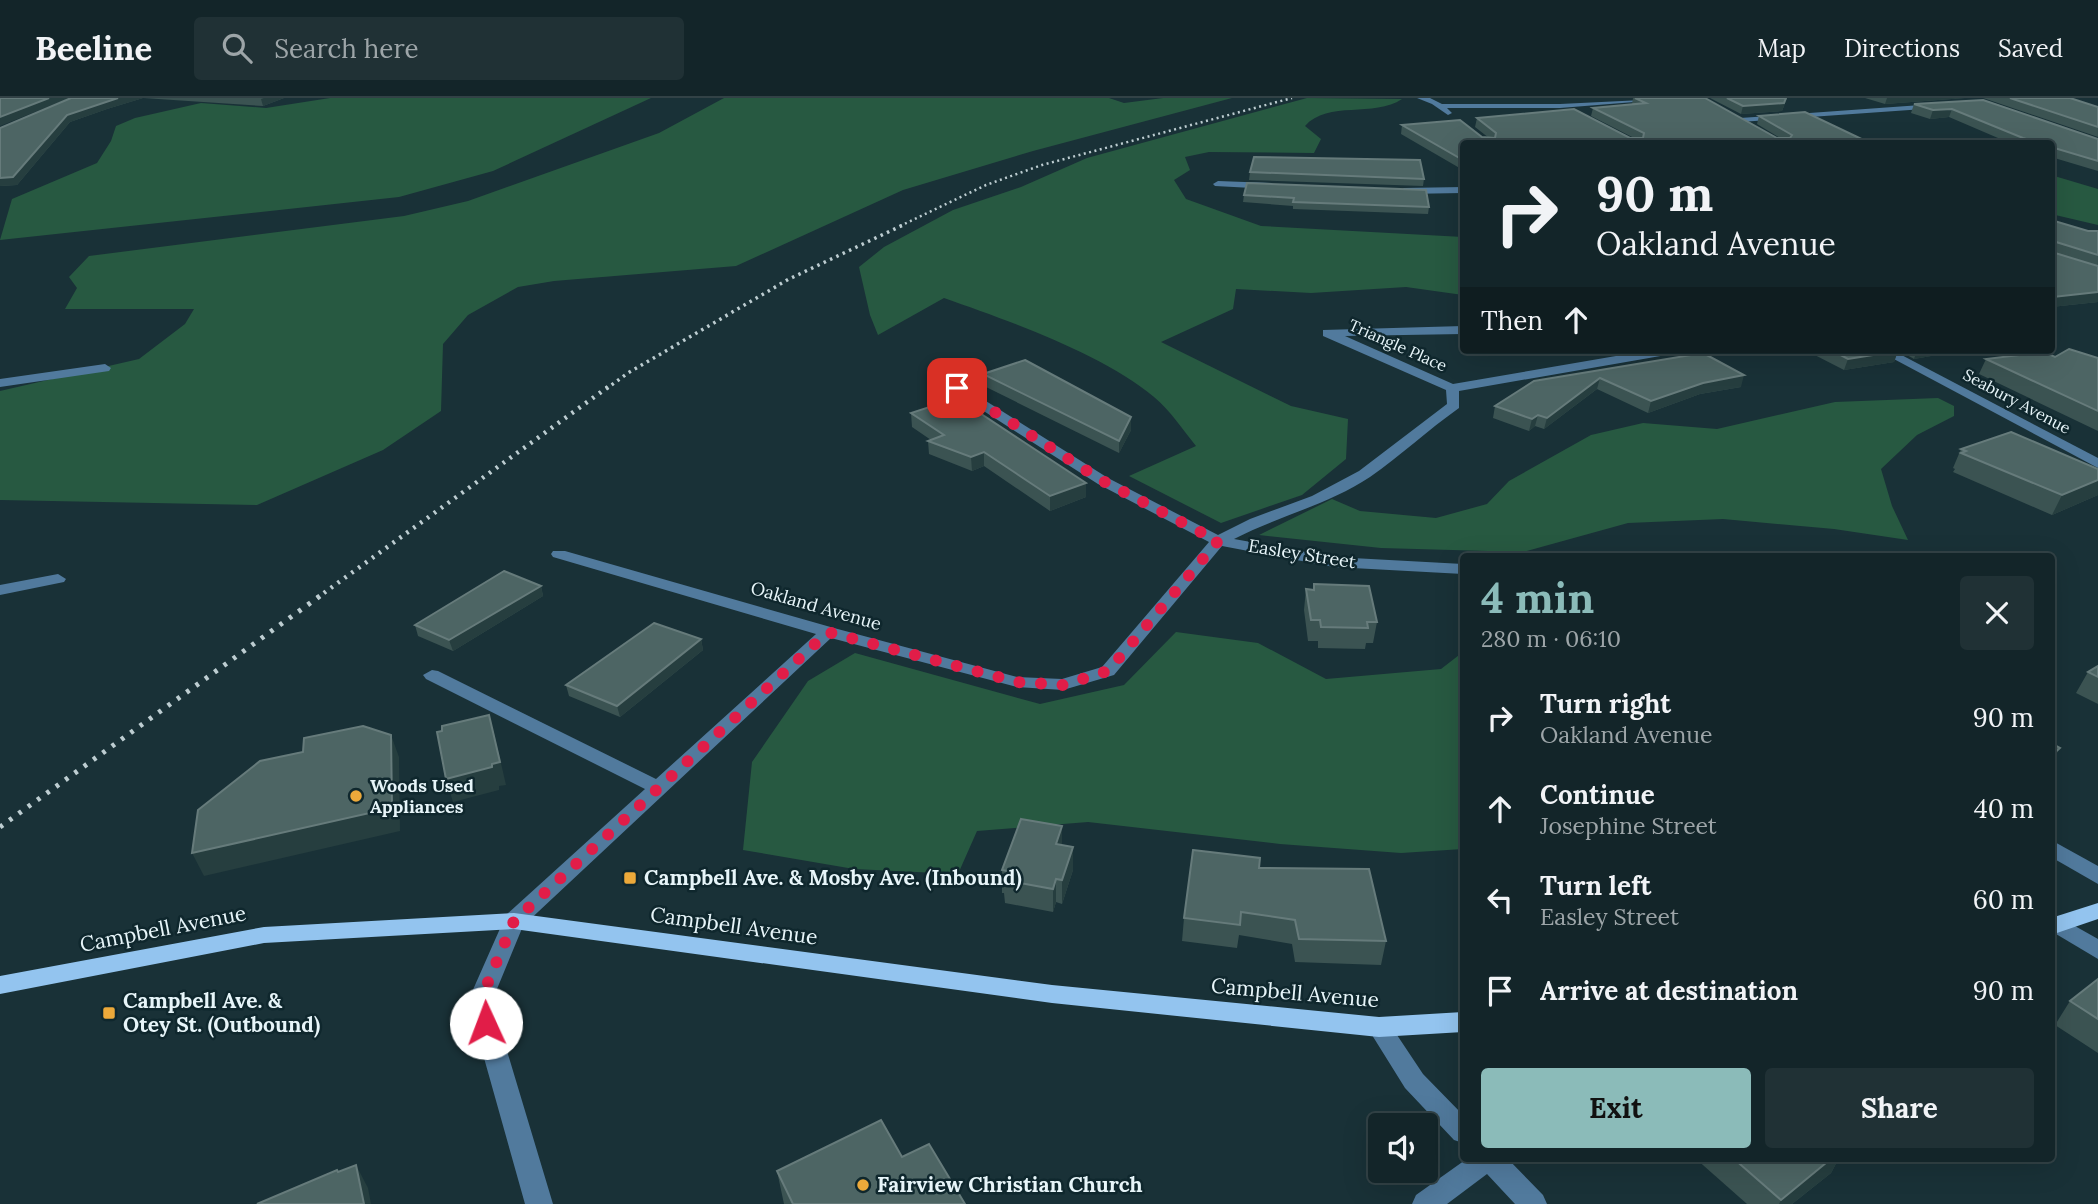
<!DOCTYPE html>
<html lang="en">
<head>
<meta charset="utf-8">
<style>
  body { margin:0; font-family:Lora,serif; background:#203135; color:#f1f3f6; height:100vh; display:flex; flex-direction:column; font-size:26px; white-space:nowrap }
  * { box-sizing:border-box; margin:0 }
  p { font-size:23px; color:#9da5a8 }
  .icon { flex:none; width:38px; height:38px; fill:none; stroke:currentColor; stroke-width:2; stroke-linecap:round; stroke-linejoin:round }
  .map { position:relative; flex:1; overflow:hidden }
  .details { position:absolute; left:1460px; top:455px; width:595px; height:609px; display:flex; flex-direction:column; background:#132529; border-radius:7px; box-shadow:0 7px 28px #0002,0 0 0 2px #324246 }
  .details>* { flex:none }
  .guide { position:absolute; left:1460px; top:42px; width:595px; height:214px; border-radius:7px; box-shadow:0 7px 28px #0002,0 0 0 2px #324246; background:#132529; color:#f1f3f6; overflow:hidden }
  .tools { position:absolute; left:1368px; top:1015px; display:grid; gap:14px }
  .tools a { display:grid; place-items:center; width:70px; height:70px; border-radius:7px; background:#132529; box-shadow:0 7px 28px #0002,0 0 0 2px #324246; font-size:35px }
  .pin { position:absolute; display:grid; place-items:center; width:60px; height:60px; color:#fff; margin:-30px; border-radius:14px; box-shadow:0 4px 10px #0006 }
  .me { position:absolute; width:77px; margin:-38px; rotate:358deg; stroke-linejoin:round; filter:drop-shadow(0 0 5px #0008) }
  .turn { display:flex; align-items:center; gap:24px; height:147px; padding:0 21px; font-size:32px }
  .turn .icon { width:91px; height:91px; stroke-width:2.5 }
  .turn b { display:block; font-size:49px; line-height:60px }
  .then { display:flex; align-items:center; height:66px; padding:0 21px; background:#0003; gap:14px; font-size:26px }
  .round { display:grid; place-items:center; flex:none; width:74px; height:74px; border-radius:7px; background:#203135 }
  .head { display:flex; align-items:center; justify-content:space-between; height:119px; padding:0 21px }
  h1 { font-size:42px; font-weight:800; line-height:52px; color:#8bbbb9 }
  .action { display:flex; gap:14px; margin-top:auto; padding:14px 21px }
  .action a { flex:1; height:80px; border-radius:7px; background:#8bbbb9; color:#111; font-size:28px; font-weight:800; line-height:80px; text-align:center }
  .action a+a { background:#203135; color:#f1f3f6 }
  ul { padding:0; list-style:none }
  li { display:flex; align-items:center; gap:21px; height:91px; padding:0 21px }
  li div { flex:1 }
  li b { display:block; font-size:26px }
  li em { font-style:normal }
  header { display:flex; align-items:center; gap:42px; box-sizing:border-box; height:98px; padding:0 35px; background:#132529; border-bottom:2px solid #324246 }
  header strong { font-size:33px }
  nav { display:flex; gap:38px; margin-inline-start:auto; font-size:24px }
  .search { width:490px; height:63px; background:#203135; display:flex; align-items:center; gap:18px; box-sizing:border-box; padding:0 24px; border-radius:7px; color:#9da5a8; font-size:26px }
  .map>svg:first-child { display:block }
  .green { fill:#275941 }
  .lines { fill:none; stroke-linecap:round; stroke-linejoin:round }
  .minor { fill:#517a9d; fill-rule:evenodd }
  .major { fill:#93c4ef; fill-rule:evenodd }
  .rail-far3 { stroke:#bdcdd1; stroke-width:2.5; stroke-dasharray:2 3.5; stroke-linecap:butt }
  .rail-far2 { stroke:#bdcdd1; stroke-width:3.5; stroke-dasharray:2.5 4.5; stroke-linecap:butt }
  .rail-far1 { stroke:#bdcdd1; stroke-width:4.5; stroke-dasharray:2.5 6; stroke-linecap:butt }
  .rail { stroke:#bdcdd1; stroke-width:5; stroke-dasharray:3.5 8; stroke-linecap:butt }
  .wall { fill:#3b5352 }
  .shaded-wall { fill:#263e3f }
  .building { fill:#4d6564; stroke:#667b7b; stroke-width:2 }
  .route { stroke:#e11d48; stroke-width:12; stroke-dasharray:0 21.6 }
  .poi-dot { fill:#eca93a; stroke:#0f272d; stroke-width:2.5 }
  .labels { text-anchor:middle; stroke-width:5; stroke-linejoin:round; paint-order:stroke }
  .far-street-label { font-size:16px; fill:#e7f5f9; stroke:#0f272d }
  .street-label { font-size:18px; fill:#e7f5f9; stroke:#0f272d }
  .poi-label { font-size:18px; font-weight:bold; fill:#e7f5f9; stroke:#0f272d; text-anchor:start }
  .near-poi-label { font-size:21px; font-weight:bold; fill:#e7f5f9; stroke:#0f272d; text-anchor:start }
  .near-street-label { font-size:21px; fill:#e7f5f9; stroke:#0f272d }
</style>
</head>
<body>
<header>
<strong>Beeline</strong>
<div class="search"><svg class="icon" aria-label="search" viewBox="0 0 24 24"><circle cx="10" cy="10" r="6"/><path d="M15 15l6 6"/></svg>Search here</div>
<nav><a>Map</a><a>Directions</a><a>Saved</a></nav>
</header>
<div class="map">
<svg width="2098" height="1106" viewBox="0 0 2098 1106">
  <rect width="100%" height="100%" fill="#193137"/>
  <g class="green">
    <path d="M330,0H651L493,73L399,99L0,142L12,101L97,65L111,43L116,28L135,20L201,5L266,10Z"/>
    <path d="M724,0H1109L1124,5L1163,0H1232L1033,53L903,92L736,168L554,183L518,189L468,217L443,246L441,313L383,352L257,407L0,402V293L139,261L185,226L194,211H65L77,190L69,179L89,158L404,118L468,103L659,35Z"/>
    <path d="M1307,0L1402,1C1374,20 1328,2 1305,28L1321,41L1314,55L1209,54L1185,59L1190,72L1174,82L1186,101L1261,128L1463,139V197L1406,189L1311,195L1236,191L1233,211L1161,244L1291,308L1348,321L1346,361L1302,397L1221,425L1129,378L1196,348C1183,332 1170,312 1154,299C1101,255 1009,223 944,200L878,237L870,217L859,169L884,149L953,112L1021,89L1087,60Z"/>
    <path d="M2051,77L2098,91V127L2051,116Z"/>
    <path d="M1938,300L1954,308V318L1917,337L1881,371L1892,408L1908,442L1834,431L1723,421L1628,425L1523,454L1381,450L1259,437L1332,401L1360,413L1436,420L1487,406L1509,383L1591,337L1643,325L1717,331L1835,304Z"/>
    <path d="M1176,534L1258,545L1326,581L1441,571L1463,554V751L1401,755L1280,746L1088,724L977,733L958,776L854,771L743,752L752,664L808,583L855,555L1040,606L1124,587Z"/>
  </g>
  <g class="lines">
    <g class="minor">
      <path d="M1417,0H1430L1442,6H1560L1684,0L1560,10H1447L1452,15L1448,17L1432,6Z"/>
      <path d="M1935,6L1938,10L1740,24L1736,22L1740,20Z"/>
      <path d="M1218,83L1271,85L1276,88L1271,91L1215,88L1213,86Z"/>
      <path d="M1463,89V95L1404,96L1399,93L1404,90Z"/>
      <path d="M1463,228V236L1345,238L1453,286L1651,252H1678L1672,256L1459,293V310C1428,332 1400,358 1370,379C1328,407 1278,418 1234,441L1334,459L1463,466V476L1334,469L1222,448L1114,577L1063,592L1017,589L831,540L523,828L492,903L553,1106H525L468,903L506,817L645,691L426,581L423,577L432,572L438,573L656,681L816,536L553,459L551,456L553,453H565L834,530L1017,579L1062,581L1102,569L1209,444L1098,386L932,280V274H940L1108,380L1218,437L1250,421L1312,398L1359,373L1447,306L1446,292L1323,238V232Z"/>
      <path d="M1877,252H1892L2098,360V370Z"/>
      <path d="M105,266L111,270L109,273L0,289V281Z"/>
      <path d="M58,476L66,481L64,484L0,497V487Z"/>
      <path d="M2051,742L2098,768V786L2051,759Z"/>
      <path d="M2059,819L2098,841V861L2051,833V821Z"/>
      <path d="M1379,919L1387,922L1423,976L1463,1017V1045L1454,1042L1405,990L1367,929L1371,922Z"/>
      <path d="M1468,1060H1507L1543,1097L1547,1106H1515L1487,1076L1447,1106H1412L1416,1097Z"/>
    </g>
    <g class="major">
      <path d="M2098,805V821L2051,837V820Z"/>
      <path d="M514,815L1052,887L1379,919L1463,914V934L1379,939L1052,905L514,831L264,845L0,896V878L264,829Z"/>
    </g>
    <path class="rail-far3" d="M900,128L986,87L1042,67L1292,0"/>
    <path class="rail-far2" d="M606,291L628,275L789,181L903,127"/>
    <path class="rail-far1" d="M317,500L608,289"/>
    <path class="rail" d="M0,729L320,498"/>
  </g>
  <g class="wall">
    <path d="M71,0H284L263,8L143,0L107,11L70,24L17,87L0,88V30Z"/>
    <path d="M1633,0H1705L1777,40H1780L1757,26L1759,18L1872,46H1463V72L1401,36L1402,27L1489,40L1475,29L1477,20L1634,40L1591,18L1593,10L1632,6Z"/>
    <path d="M1710,0H1787L1782,13L1741,16Z"/>
    <path d="M1865,0H1965L1885,6Z"/>
    <path d="M1983,0H2070L2098,9V39Z"/>
    <path d="M1983,2L2098,41V73L2051,59V46H2012L1949,19L1930,21L1911,15L1914,6Z"/>
    <path d="M1250,74L1424,81L1423,88L1249,82Z"/>
    <path d="M1244,97L1429,109L1428,116L1293,111V108L1243,104Z"/>
    <path d="M2051,122L2088,133H2098V204L2051,209Z"/>
    <path d="M1805,252H1897L1898,253L1894,264L1844,272Z"/>
    <path d="M1898,252H1965L1914,261Z"/>
    <path d="M1703,255L1741,289L1700,296L1648,315L1597,291L1544,331L1535,328L1529,333L1493,320L1495,308L1534,283Z"/>
    <path d="M2055,259L2098,260V333L1979,276L1986,261Z"/>
    <path d="M983,276L1131,332L1119,355L984,288Z"/>
    <path d="M911,315L1086,385V399L1050,413L984,368L972,373L929,356L928,343L931,342L912,329Z"/>
    <path d="M1961,351L2098,371V397L2052,417L1953,374L1955,371L1953,370Z"/>
    <path d="M1314,486L1377,524L1373,545H1366L1365,551L1318,550V543H1308L1304,512L1306,491L1313,492Z"/>
    <path d="M541,488L543,498L453,553L418,538L415,527Z"/>
    <path d="M701,541L703,552L620,619L569,598L566,587Z"/>
    <path d="M2098,568V606L2076,595L2088,574Z"/>
    <path d="M1062,728V747L1073,772L1062,806L1056,804L1053,814L1005,805L1004,795H1002V772Z"/>
    <path d="M1259,770L1386,843L1381,867L1295,864L1292,846L1239,837L1237,850L1182,843L1184,820Z"/>
    <path d="M2098,881V955L2055,927L2070,903Z"/>
    <path d="M902,1059L965,1106H784L777,1073Z"/>
    <path d="M1695,1060H1839L1831,1075L1792,1106H1747Z"/>
  </g>
  <g class="shaded-wall">
    <path d="M49,0H70L0,28V19Z"/>
    <path d="M118,0H143L107,11L70,24L17,87L0,88V80L67,17Z"/>
    <path d="M264,0H284L263,8L261,1Z"/>
    <path d="M1787,0L1782,13L1741,16L1743,8Z"/>
    <path d="M1887,0H1965L1885,6Z"/>
    <path d="M1952,11L1949,19L1930,21L1933,12Z"/>
    <path d="M2098,194V204L2051,209V204L2053,199Z"/>
    <path d="M1917,252H1965L1914,261Z"/>
    <path d="M1898,253L1894,264L1844,272L1848,261Z"/>
    <path d="M1744,277L1741,289L1700,296L1648,315L1651,303L1703,285Z"/>
    <path d="M1600,280L1597,291L1544,331L1547,320Z"/>
    <path d="M1538,317L1535,328L1529,333L1532,321Z"/>
    <path d="M1131,319V332L1119,355V343Z"/>
    <path d="M984,354V368L972,373L971,359Z"/>
    <path d="M2098,382V397L2052,417L2062,397Z"/>
    <path d="M1086,385V399L1050,413V398Z"/>
    <path d="M541,488L543,498L453,553L449,542Z"/>
    <path d="M701,541L703,552L620,619L617,608Z"/>
    <path d="M489,617L495,639L506,687L499,688V692L453,704L446,681Z"/>
    <path d="M391,637L399,659L400,733L204,778L192,755Z"/>
    <path d="M2060,650L2051,666V658Z"/>
    <path d="M1062,728V751L1056,746Z"/>
    <path d="M1073,749V772L1062,806V782Z"/>
    <path d="M1056,781V804L1053,814V791Z"/>
    <path d="M1832,1060H1839L1831,1075L1792,1106H1779L1781,1102Z"/>
    <path d="M356,1067L368,1090L371,1106H364Z"/>
  </g>
  <g class="building">
    <path d="M0,0H49L0,19Z"/>
    <path d="M71,0H118L67,17L13,79L0,80V30Z"/>
    <path d="M1635,0H1705L1777,40H1790L1792,37L1759,18L1805,14L1872,46H1463V62L1402,27L1460,22L1482,39L1495,40L1496,35L1477,20L1574,11L1630,40H1643L1644,35L1593,10L1646,5Z"/>
    <path d="M1727,0H1786L1784,5L1743,8Z"/>
    <path d="M2010,0H2070L2098,9V29Z"/>
    <path d="M1983,2L2098,41V63L2051,49V46H2041L2023,40L1952,11L1933,12L1914,6Z"/>
    <path d="M1254,59L1420,62L1424,81L1250,74Z"/>
    <path d="M1247,85L1426,92L1429,109L1293,104L1294,100L1244,97Z"/>
    <path d="M2051,122L2088,133H2098V157L2056,144L2053,147L2055,155L2098,168V194L2053,199L2051,198Z"/>
    <path d="M2069,251L2098,260V313L1986,261L2044,254L2055,259Z"/>
    <path d="M1831,252H1897L1898,253L1848,261Z"/>
    <path d="M1703,255L1744,277L1703,285L1651,303L1600,280L1547,320L1538,317L1532,321L1495,308L1534,283Z"/>
    <path d="M1025,262L1131,319L1119,343L983,276Z"/>
    <path d="M957,300L1086,385L1050,398L984,354L971,359L928,343L944,337L911,315Z"/>
    <path d="M2011,334L2098,371V382L2062,397L1961,355L1966,353L1961,351Z"/>
    <path d="M504,473L541,488L449,542L415,527Z"/>
    <path d="M1314,486L1369,488L1377,524H1367L1368,530L1321,529L1320,522H1311L1306,491L1314,492Z"/>
    <path d="M654,525L701,541L617,608L566,587Z"/>
    <path d="M2098,568V579L2088,574Z"/>
    <path d="M489,617L500,664L492,666V669L446,681L437,634L442,633V628Z"/>
    <path d="M363,628L391,637L392,710L192,755L198,712L260,663L303,654L304,640Z"/>
    <path d="M2051,645L2060,650L2051,658Z"/>
    <path d="M1021,721L1062,728L1056,746L1073,749L1062,782L1056,781L1053,791L1004,782L1007,773L1002,772Z"/>
    <path d="M1193,752L1260,760L1259,770L1369,771L1386,843L1299,841L1295,822L1241,814L1240,827L1184,820Z"/>
    <path d="M2098,881V921L2070,903Z"/>
    <path d="M881,1022L902,1059L929,1046L965,1106H793L777,1073Z"/>
    <path d="M1733,1060H1832L1781,1102Z"/>
    <path d="M356,1067L364,1106H257L337,1072L338,1074Z"/>
  </g>
  <g class="lines">
    <path class="route" d="M486,925L480,903L514,823L828,534L1017,584L1063,587L1108,573L1218,443L1103,383L957,290"/>
  </g>
  <g class="poi-dot">
    <circle cx="356" cy="698" r="7"/>
    <rect x="623" y="773" width="14" height="14" rx="3.5"/>
    <rect x="102" y="908" width="14" height="14" rx="3.5"/>
    <circle cx="863" cy="1087" r="7"/>
  </g>
  <g class="labels">
    <g class="far-street-label">
      <text transform="translate(1398 247) rotate(24)" y="6">Triangle Place</text>
      <text transform="translate(2017 303) rotate(28)" y="6">Seabury Avenue</text>
    </g>
    <g class="street-label">
      <text transform="translate(1302 456) rotate(9)" y="6">Easley Street</text>
      <text transform="translate(816 508) rotate(16)" y="6">Oakland Avenue</text>
    </g>
    <g class="poi-label">
      <text x="370" y="694">Woods Used<tspan x="370" dy="21">Appliances</tspan></text>
    </g>
    <g class="near-poi-label">
      <text x="644" y="787">Campbell Ave. &amp; Mosby Ave. (Inbound)</text>
      <text x="123" y="910">Campbell Ave. &amp;<tspan x="123" dy="24">Otey St. (Outbound)</tspan></text>
      <text x="877" y="1094">Fairview Christian Church</text>
    </g>
    <g class="near-street-label">
      <text transform="translate(734 828) rotate(8)" y="7">Campbell Avenue</text>
      <text transform="translate(163 831) rotate(-11)" y="7">Campbell Avenue</text>
      <text transform="translate(1295 895) rotate(5)" y="7">Campbell Avenue</text>
    </g>
  </g>
</svg>
<div class="tools">
<a><svg class="icon" aria-label="sound" viewBox="0 0 24 24"><path d="M4 9h4l5-4v14l-5-4H4zM17 9q2 3 0 6"/></svg></a>
</div>
<div class="pin" style="left:957px;top:290px;background:#d93025"><svg class="icon" aria-label="arrive" viewBox="0 0 24 24"><path d="M6 21V4h12l-3 4 3 4H6"/></svg></div>
<svg class="me" style="left:486px;top:925px" viewBox="-20 -20 40 40"><circle r="19" fill="#fff"/><path d="M0-13L10 11 0 6-10 11z" fill="#e11d48"/></svg>
<div class="guide">
<div class="turn"><svg class="icon" aria-label="right" viewBox="0 0 24 24"><path d="M7 20v-9h11M14 6l5 5-5 5"/></svg><div><b>90 m</b>Oakland Avenue</div></div>
<div class="then">Then<svg class="icon" aria-label="ahead" viewBox="0 0 24 24"><path d="M12 20V5M6 11l6-6 6 6"/></svg></div>
</div>
<section class="details">
<div class="head"><div><h1>4 min</h1><p>280 m · 06:10</p></div><a class="round"><svg class="icon" aria-label="close" viewBox="0 0 24 24"><path d="M6 6l12 12M18 6L6 18"/></svg></a></div>
<ul>
<li><svg class="icon" aria-label="right" viewBox="0 0 24 24"><path d="M7 20v-9h11M14 6l5 5-5 5"/></svg><div><b>Turn right</b><p>Oakland Avenue</p></div><em>90 m</em></li>
<li><svg class="icon" aria-label="ahead" viewBox="0 0 24 24"><path d="M12 20V5M6 11l6-6 6 6"/></svg><div><b>Continue</b><p>Josephine Street</p></div><em>40 m</em></li>
<li><svg class="icon" aria-label="left" viewBox="0 0 24 24"><path d="M17 20v-9H6M10 6l-5 5 5 5"/></svg><div><b>Turn left</b><p>Easley Street</p></div><em>60 m</em></li>
<li><svg class="icon" aria-label="arrive" viewBox="0 0 24 24"><path d="M6 21V4h12l-3 4 3 4H6"/></svg><div><b>Arrive at destination</b></div><em>90 m</em></li>
</ul>
<div class="action"><a>Exit</a><a>Share</a></div>
</section>
</div>
</body>
</html>
